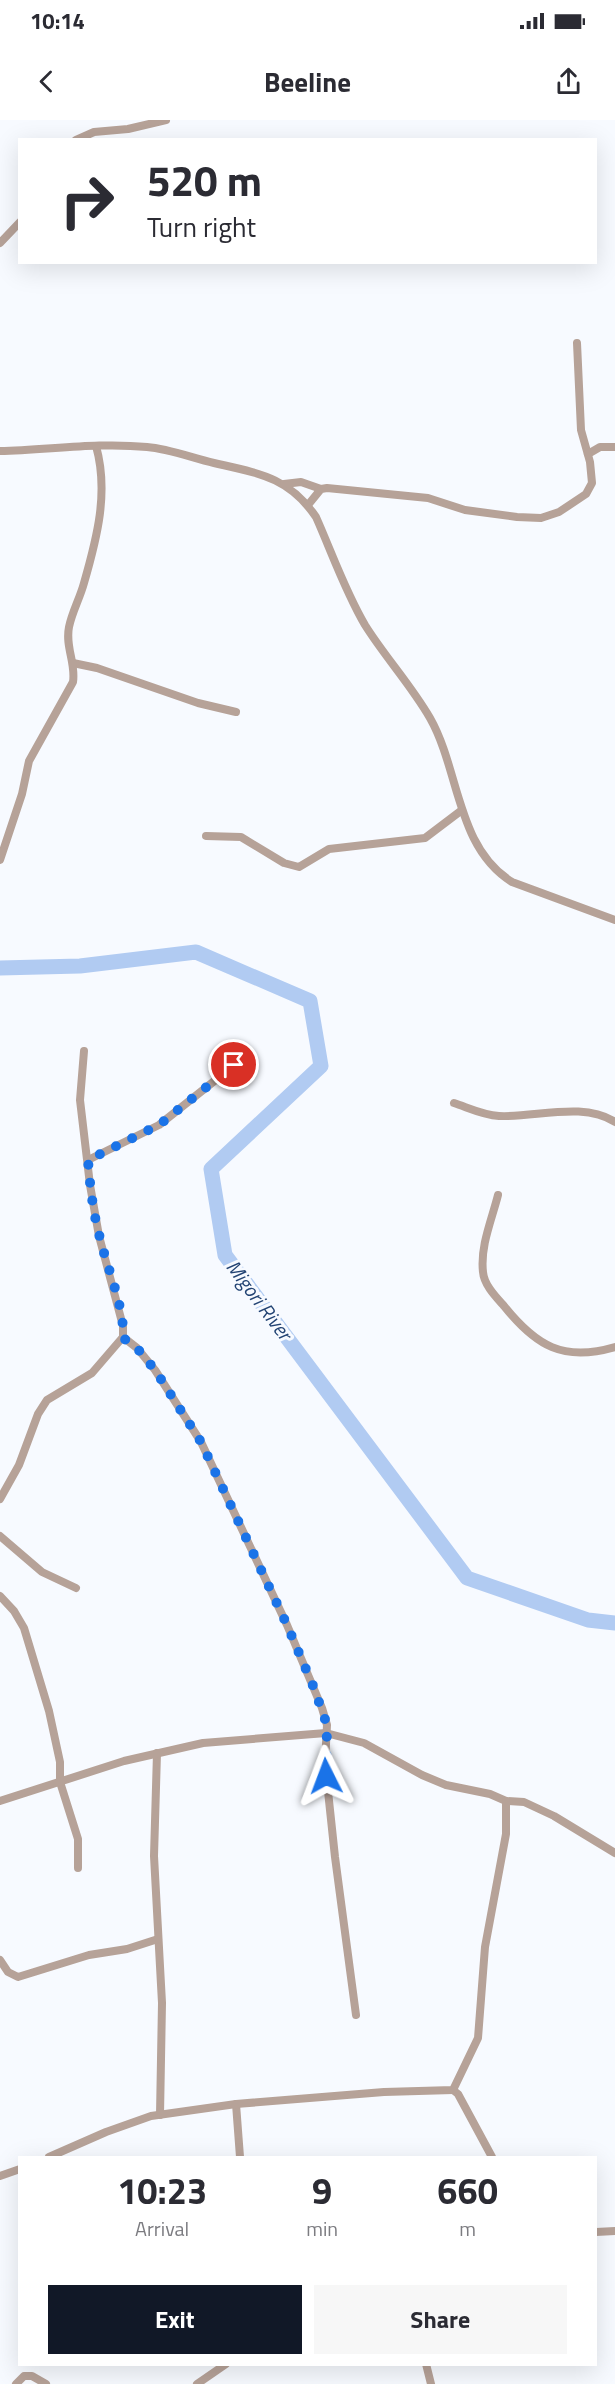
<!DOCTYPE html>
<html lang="en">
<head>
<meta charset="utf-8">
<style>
  body { margin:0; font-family:"Titillium Web",sans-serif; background:#f7f7f7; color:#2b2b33; height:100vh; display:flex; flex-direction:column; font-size:22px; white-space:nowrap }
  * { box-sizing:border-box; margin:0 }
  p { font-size:20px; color:#7c7c81 }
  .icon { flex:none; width:33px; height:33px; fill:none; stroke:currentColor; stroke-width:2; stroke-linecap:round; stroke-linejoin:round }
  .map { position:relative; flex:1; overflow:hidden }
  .sheet { position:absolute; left:18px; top:2036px; width:579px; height:210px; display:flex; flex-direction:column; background:#fff; border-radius:0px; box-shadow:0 6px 24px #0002 }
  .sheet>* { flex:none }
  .guide { position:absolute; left:18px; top:18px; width:579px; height:126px; border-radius:0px; box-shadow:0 6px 24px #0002; background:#fff; color:#2b2b33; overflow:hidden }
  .pin { position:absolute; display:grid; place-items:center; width:51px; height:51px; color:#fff; margin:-26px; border:3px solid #fff; border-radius:50%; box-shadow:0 2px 6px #0007 }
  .me { position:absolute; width:66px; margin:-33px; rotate:357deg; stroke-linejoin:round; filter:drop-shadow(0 0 4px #0008) }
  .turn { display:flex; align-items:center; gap:21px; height:126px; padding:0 30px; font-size:27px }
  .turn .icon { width:78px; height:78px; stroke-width:2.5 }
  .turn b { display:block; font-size:42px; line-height:51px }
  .eta { display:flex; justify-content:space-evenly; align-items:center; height:102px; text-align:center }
  .eta b { font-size:36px; font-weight:700; line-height:42px }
  .action { display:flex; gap:12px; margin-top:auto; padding:12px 30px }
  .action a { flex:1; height:69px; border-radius:0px; background:#111827; color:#fff; font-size:24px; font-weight:700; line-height:69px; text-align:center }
  .action a+a { background:#f7f7f7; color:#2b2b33 }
  .status { display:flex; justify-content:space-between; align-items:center; height:42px; padding:0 30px; background:#fff; direction:ltr }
  .status svg { height:16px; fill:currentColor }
  header { display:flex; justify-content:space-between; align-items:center; height:78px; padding:0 30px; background:#fff; font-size:27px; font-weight:700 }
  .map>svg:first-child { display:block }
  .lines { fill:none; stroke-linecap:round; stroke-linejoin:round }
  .river { stroke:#b1cbf2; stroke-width:15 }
  .minor { stroke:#b6a298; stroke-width:8 }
  .route { stroke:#1a73e8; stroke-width:10; stroke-dasharray:0 18 }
  .labels { text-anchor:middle; stroke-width:6; stroke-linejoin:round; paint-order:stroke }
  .water-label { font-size:20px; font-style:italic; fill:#224373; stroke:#f7faff }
</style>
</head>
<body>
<div class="status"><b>10:14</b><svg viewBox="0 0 49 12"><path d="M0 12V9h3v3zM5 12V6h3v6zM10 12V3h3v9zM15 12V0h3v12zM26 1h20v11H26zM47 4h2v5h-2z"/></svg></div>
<header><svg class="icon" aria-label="back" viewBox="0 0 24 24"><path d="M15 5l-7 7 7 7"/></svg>Beeline<svg class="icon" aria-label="share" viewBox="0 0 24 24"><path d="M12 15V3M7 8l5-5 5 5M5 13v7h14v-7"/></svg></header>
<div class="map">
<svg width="615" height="2264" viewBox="0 0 615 2264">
  <rect width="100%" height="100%" fill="#f7faff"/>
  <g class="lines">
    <path class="river" d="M0,848L80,846L196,832L310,881L321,946L211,1049L225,1135L467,1458L588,1500L615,1503"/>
    <g class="minor">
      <path d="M76,20L94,12L128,9L166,0"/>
      <path d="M0,123L20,102"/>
      <path d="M0,331C49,330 98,322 147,327C170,329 192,338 214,343C258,353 289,357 316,397C332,433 345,471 365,505C385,537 411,565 430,598C460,651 456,727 512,762L615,800"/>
      <path d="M588,334L600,327H615"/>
      <path d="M284,364L301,362L321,369"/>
      <path d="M308,385L321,369L327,368L428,378L465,390L517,397L541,398L559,392L586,374L592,363L590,342L581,310L577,223"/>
      <path d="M73,543L97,548L198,583L236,592"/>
      <path d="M206,716L241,717L284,743L299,747L329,729L425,718L462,690"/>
      <path d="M0,740L22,674L29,641L73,562C76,543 65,527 69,507C72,492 80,478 84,463C97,418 109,372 96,326"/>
      <path d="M454,983C469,988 483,995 499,996C535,998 583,981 615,1002"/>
      <path d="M88,1040L159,1005L242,939"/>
      <path d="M498,1075C492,1099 480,1126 483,1152C484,1165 496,1177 504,1186C536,1226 563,1242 615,1227"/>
      <path d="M123,1217L137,1228L155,1250L201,1322L287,1505L322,1588L327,1605L325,1643L335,1737L356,1895"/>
      <path d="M0,1379L19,1345L38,1294L47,1280L92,1253L123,1217V1206L99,1116L90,1065L80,980L84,931"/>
      <path d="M0,1416L42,1452L76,1468"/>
      <path d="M0,1476L14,1491L24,1508L49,1591L60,1642V1662L78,1719V1748"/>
      <path d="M157,1633L154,1736L162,1883L160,1995"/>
      <path d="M0,1681L124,1641L203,1623L326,1613L364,1623L422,1655L446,1665L490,1674L506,1681L524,1682L554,1696L615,1733"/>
      <path d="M0,1840L8,1852L18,1857L89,1835L127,1829L158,1819"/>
      <path d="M453,1970L458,1974L492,2037"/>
      <path d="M236,1984L240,2037"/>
      <path d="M49,2037L106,2012L151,1996L236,1984L384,1972L453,1970L478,1918L485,1827L506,1714V1681"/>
      <path d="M0,2056L20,2049"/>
      <path d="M596,2112L615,2111"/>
      <path d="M426,2244L431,2264"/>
      <path d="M16,2264L24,2256H32L46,2264"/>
      <path d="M197,2264L226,2244"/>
    </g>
  </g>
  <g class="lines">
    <path class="route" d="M234,945L159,1005L88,1040C90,1066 93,1093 100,1118C107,1148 125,1188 123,1218L137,1228L155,1250L201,1322L287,1505L314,1568L327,1605L326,1656"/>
  </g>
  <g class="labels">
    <g class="water-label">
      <text transform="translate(259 1180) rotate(53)" y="7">Migori River</text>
    </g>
  </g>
</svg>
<div class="pin" style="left:234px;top:945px;background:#d93025"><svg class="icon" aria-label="arrive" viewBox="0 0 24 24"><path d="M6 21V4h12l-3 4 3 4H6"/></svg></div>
<svg class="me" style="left:326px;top:1656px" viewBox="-20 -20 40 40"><path d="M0-17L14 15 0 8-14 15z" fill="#1a73e8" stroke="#fff" stroke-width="4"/></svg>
<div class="guide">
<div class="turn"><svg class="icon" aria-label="right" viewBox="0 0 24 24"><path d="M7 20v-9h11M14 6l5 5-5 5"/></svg><div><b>520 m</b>Turn right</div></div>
</div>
<section class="sheet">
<div class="eta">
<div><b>10:23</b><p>Arrival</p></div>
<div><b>9</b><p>min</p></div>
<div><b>660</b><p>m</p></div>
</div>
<div class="action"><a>Exit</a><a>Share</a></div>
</section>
</div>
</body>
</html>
